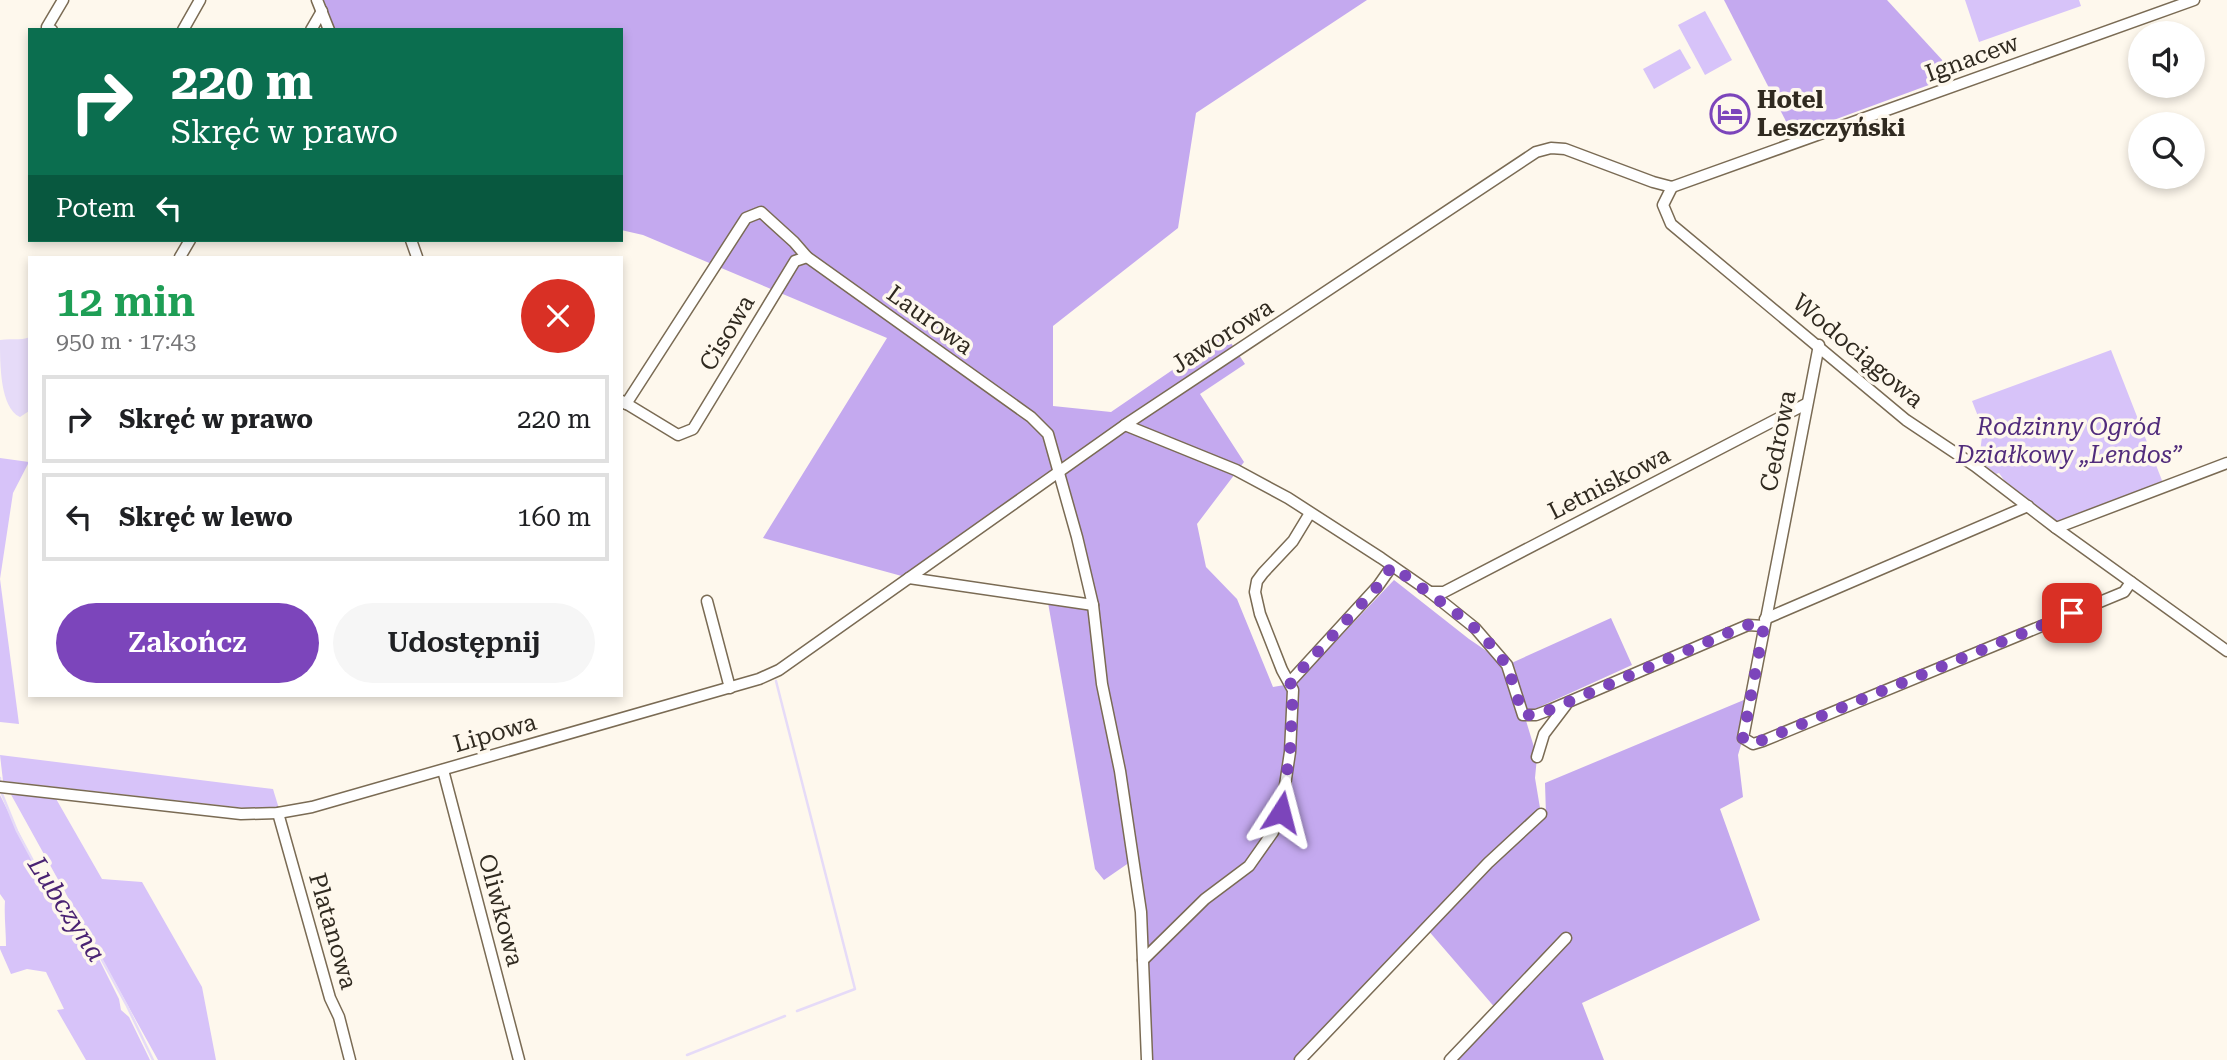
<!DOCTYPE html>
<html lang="pl">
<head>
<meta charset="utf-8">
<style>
  body { margin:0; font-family:"Roboto Serif",serif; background:#f6f6f6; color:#202124; height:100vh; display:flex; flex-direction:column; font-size:26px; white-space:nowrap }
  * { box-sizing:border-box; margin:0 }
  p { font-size:23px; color:#757577 }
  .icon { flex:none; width:38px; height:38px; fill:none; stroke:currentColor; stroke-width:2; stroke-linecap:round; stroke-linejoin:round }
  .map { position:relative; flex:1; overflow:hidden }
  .sheet { position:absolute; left:28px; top:256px; width:595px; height:441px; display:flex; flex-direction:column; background:#fff; border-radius:0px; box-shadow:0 4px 10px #0003 }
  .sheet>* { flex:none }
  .guide { position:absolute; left:28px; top:28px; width:595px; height:214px; border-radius:0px; box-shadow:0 4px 10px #0003; background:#0b6e4f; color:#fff; overflow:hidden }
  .tools { position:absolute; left:2128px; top:21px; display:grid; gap:14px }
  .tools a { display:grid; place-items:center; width:77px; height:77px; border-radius:50%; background:#fff; box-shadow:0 4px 10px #0003; font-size:35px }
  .pin { position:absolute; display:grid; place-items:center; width:60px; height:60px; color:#fff; margin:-30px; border-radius:14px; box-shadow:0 4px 10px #0006 }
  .me { position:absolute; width:77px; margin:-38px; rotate:9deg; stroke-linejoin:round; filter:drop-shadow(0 0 5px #0008) }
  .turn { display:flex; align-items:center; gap:24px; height:147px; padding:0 28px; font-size:32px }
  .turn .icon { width:91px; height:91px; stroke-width:2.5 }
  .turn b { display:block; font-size:49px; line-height:60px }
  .then { display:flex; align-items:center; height:66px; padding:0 28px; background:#0003; gap:14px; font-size:26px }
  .round { display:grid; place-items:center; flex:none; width:74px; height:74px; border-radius:37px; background:#f6f6f6 }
  .headline { display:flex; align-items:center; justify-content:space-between; height:119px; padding:0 28px }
  h1 { font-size:42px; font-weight:600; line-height:52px; color:#1e9e55 }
  .cta { display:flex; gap:14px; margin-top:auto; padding:14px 28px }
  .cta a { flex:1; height:80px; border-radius:42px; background:#7c45bb; color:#fff; font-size:28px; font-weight:600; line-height:80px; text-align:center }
  .cta a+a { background:#f6f6f6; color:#202124 }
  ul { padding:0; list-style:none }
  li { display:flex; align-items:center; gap:21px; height:88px; margin:0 14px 10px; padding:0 14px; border:4px solid #e0e0e0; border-radius:0px }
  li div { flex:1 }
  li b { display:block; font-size:26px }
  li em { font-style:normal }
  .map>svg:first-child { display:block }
  .green { fill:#d7c3f9 }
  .forest { fill:#c4a9ef }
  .water { fill:#e6dbf8 }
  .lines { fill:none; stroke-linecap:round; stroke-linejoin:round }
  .stream { stroke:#e6dbf8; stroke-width:2.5 }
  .minor-casing { stroke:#7a6b54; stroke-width:13 }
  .minor { stroke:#fff; stroke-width:10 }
  .route { stroke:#7c45bb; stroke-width:12; stroke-dasharray:0 21.6 }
  .labels { text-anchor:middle; stroke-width:7; stroke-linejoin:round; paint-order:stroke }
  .street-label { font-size:24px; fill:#302a20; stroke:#fef8ed }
  .poi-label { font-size:24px; font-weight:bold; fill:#302a20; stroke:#fef8ed; text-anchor:start }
  .park-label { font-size:24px; font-style:italic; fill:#512c7c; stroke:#fef8ed }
  .water-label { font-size:26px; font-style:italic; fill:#4a2373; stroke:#fef8ed }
</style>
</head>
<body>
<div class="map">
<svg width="2227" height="1060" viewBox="0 0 2227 1060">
  <rect width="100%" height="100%" fill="#fef8ed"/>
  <g class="green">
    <path d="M1965,0H2079L2081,6L1979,42Z"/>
    <path d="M1705,11L1732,60L1705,75L1678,25Z"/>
    <path d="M1680,49L1691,68L1654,89L1643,69Z"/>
    <path d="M2111,350L2163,483L2059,524L2004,480L1999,473L1996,474L1979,460L1983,429L1972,401Z"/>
    <path d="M0,458L29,462L13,493L0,579L19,724L0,722Z"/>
    <path d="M0,755L273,789L280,812L3,781Z"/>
    <path d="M9,791L55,797L102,879L142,882L202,987L216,1060H158Z"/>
    <path d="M0,795L33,861L89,939L119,999L121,1010L129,1017L150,1060H86L57,1010L64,1009L46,972L27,969L11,974L0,949V946H6C6,931 4,916 5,901L0,894Z"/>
  </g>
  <g class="forest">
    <path d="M317,0H1367L1196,113L1178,228L1053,326V406L1111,412L1225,334L1245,364L1200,394L1244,462L1197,524L1206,567L1237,599L1273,687L1296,683L1394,580L1469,639L1507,665L1611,618L1632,665L1524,714L1537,757L1535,778L1541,814L1503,850L1546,815L1545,783L1751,697L1743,738L1738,755L1743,797L1720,809L1760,920L1582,1003L1604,1060H1453L1497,1010L1427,929L1304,1060H1149L1133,860L1104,880L1095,869L1047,597L1092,605L1059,471L909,578L763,538L887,338L643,235L621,230V30H335L320,14Z"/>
    <path d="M1724,0H1887L1956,75L1793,135Z"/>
  </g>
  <path class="water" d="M30,337L29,411L20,417C0,408 0,364 0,340C10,338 20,341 30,337Z"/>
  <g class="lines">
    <g class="stream">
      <path d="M776,681L855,989L797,1011"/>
      <path d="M0,778V781"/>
      <path d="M2,794L17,831L39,872L83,925L127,1006L153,1060"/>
      <path d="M687,1055L785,1016"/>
    </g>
    <g class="minor-casing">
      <g id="minor">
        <path d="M317,0L329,30"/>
        <path d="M52,30L47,27L63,0"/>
        <path d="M183,30L200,0"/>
        <path d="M311,30L322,11"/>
        <path d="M1672,187L1663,205L1671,224L1906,420L1975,466L2056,528L2227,651"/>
        <path d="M411,240L417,257"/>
        <path d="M180,257L190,240"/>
        <path d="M1819,345L1743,738L1753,744L1763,741L2124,592L2131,582"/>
        <path d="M622,401L678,435L693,429L795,261L807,257"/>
        <path d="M626,404L746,218L761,212L794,242L807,257L1031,417L1048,434L1077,537L1093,605L1102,684L1120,771L1141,912L1147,1060"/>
        <path d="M1125,425L1236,470L1288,498L1381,558L1430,592L1475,628L1507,665L1523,715H1536L1552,709L1748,625L1764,626"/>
        <path d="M2056,528L2227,463"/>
        <path d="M909,578L1093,605"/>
        <path d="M1430,592H1444L1806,404"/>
        <path d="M707,601L730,688"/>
        <path d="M1765,619L2028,506"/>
        <path d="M1290,682L1378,586L1392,566"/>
        <path d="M1537,757L1544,734L1566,705"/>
        <path d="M443,770L519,1060"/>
        <path d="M0,787L241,814L278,813L312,807L759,679L779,670L1125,425L1536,152L1551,148L1565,149L1653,182L1672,187L2194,0"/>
        <path d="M278,813L330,998L339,1017L350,1060"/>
        <path d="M1143,960L1205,899L1249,866L1273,832L1281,812L1290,752L1293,690L1282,670L1260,614L1255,592L1257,581L1263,573L1293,541L1310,513"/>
        <path d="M1300,1060L1488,863L1541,814"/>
        <path d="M1450,1060L1566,938"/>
      </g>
    </g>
    <use href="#minor" class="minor"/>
  </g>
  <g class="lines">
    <path class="route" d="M1281,812L1290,752L1293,690L1290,682L1378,586L1392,566L1467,621L1485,638L1507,665L1523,715H1535L1552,709L1730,632L1748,625L1764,626L1743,738L1753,744L2072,613"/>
  </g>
  <defs>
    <g id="hotel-ring" transform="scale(2.0125)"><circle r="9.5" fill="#fef8ed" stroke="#7c45bb" stroke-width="1.5"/><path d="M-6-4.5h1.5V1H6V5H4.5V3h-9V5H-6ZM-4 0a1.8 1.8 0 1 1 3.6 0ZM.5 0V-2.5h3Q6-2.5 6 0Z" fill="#7c45bb"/></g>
  </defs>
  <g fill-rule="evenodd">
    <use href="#hotel-ring" x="1730" y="114"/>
  </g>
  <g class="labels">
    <g class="street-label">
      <text transform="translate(1972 58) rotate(-20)" y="8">Ignacew</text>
      <text transform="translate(930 320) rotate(36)" y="8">Laurowa</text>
      <text transform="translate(727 333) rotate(-59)" y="8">Cisowa</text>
      <text transform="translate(1222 336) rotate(-33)" y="8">Jaworowa</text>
      <text transform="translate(1858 351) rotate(40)" y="8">Wodociągowa</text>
      <text transform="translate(1778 441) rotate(-79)" y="8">Cedrowa</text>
      <text transform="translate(1609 483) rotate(-27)" y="8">Letniskowa</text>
      <text transform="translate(495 733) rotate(-16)" y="8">Lipowa</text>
      <text transform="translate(501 910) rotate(75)" y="8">Oliwkowa</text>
      <text transform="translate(333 931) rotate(74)" y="8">Platanowa</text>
    </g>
    <g class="poi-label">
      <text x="1757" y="108">Hotel<tspan x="1757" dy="28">Leszczyński</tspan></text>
    </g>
    <g class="park-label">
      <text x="2069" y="435">Rodzinny Ogród<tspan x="2069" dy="28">Działkowy „Lendos”</tspan></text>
    </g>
    <g class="water-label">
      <text transform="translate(67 909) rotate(57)" y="9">Lubczyna</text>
    </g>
  </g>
</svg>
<div class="tools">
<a><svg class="icon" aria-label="sound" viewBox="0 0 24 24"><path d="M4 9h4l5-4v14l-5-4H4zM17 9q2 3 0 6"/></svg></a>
<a><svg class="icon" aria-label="search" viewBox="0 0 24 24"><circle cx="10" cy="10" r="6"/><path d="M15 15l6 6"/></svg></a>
</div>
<div class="pin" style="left:2072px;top:613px;background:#d93025"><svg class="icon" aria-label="arrive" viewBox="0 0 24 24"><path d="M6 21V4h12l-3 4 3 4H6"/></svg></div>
<svg class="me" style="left:1281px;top:812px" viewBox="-20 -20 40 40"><path d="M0-17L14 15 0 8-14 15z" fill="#7c45bb" stroke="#fff" stroke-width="4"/></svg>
<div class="guide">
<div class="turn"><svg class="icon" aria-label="right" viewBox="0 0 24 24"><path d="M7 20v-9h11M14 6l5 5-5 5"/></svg><div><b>220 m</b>Skręć w prawo</div></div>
<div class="then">Potem<svg class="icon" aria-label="left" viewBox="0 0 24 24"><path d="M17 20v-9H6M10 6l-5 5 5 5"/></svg></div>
</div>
<section class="sheet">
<div class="headline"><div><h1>12 min</h1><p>950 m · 17:43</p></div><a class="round" style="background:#d93025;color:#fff"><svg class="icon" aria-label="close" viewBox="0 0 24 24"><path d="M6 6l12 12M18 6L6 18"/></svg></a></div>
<ul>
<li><svg class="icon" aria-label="right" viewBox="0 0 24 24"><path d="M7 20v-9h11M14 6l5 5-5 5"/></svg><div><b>Skręć w prawo</b></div><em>220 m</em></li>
<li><svg class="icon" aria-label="left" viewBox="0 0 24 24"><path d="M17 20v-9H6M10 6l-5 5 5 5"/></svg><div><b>Skręć w lewo</b></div><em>160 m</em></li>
</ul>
<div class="cta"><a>Zakończ</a><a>Udostępnij</a></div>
</section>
</div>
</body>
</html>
